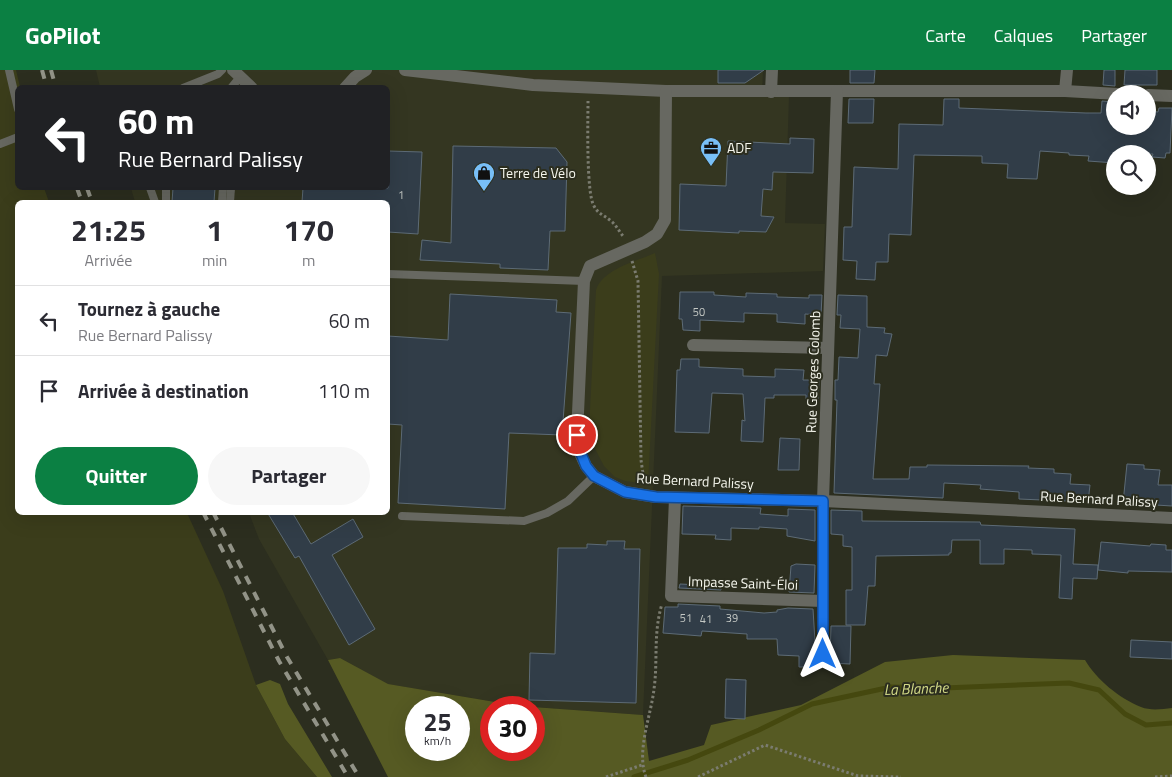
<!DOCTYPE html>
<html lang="fr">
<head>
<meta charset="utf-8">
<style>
  body { margin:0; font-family:"Titillium Web",sans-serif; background:#f7f7f7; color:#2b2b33; height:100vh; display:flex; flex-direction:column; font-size:19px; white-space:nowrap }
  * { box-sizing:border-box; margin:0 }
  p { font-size:16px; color:#7c7c81 }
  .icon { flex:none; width:28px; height:28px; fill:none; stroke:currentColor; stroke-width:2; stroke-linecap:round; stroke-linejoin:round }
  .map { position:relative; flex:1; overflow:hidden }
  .drawer { position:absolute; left:15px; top:130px; width:375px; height:315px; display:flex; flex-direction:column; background:#fff; border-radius:8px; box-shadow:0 5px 20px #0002 }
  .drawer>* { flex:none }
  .guide { position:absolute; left:15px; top:15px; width:375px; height:105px; border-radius:8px; box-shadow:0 5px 20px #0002; background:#202124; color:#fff; overflow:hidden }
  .tools { position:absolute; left:1106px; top:15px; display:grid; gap:10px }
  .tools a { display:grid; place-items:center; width:50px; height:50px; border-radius:50%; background:#fff; box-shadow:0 5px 20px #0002; font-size:25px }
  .speed { position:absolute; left:405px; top:626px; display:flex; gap:10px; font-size:25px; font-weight:700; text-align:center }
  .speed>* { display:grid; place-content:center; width:65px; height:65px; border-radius:50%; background:#fff; box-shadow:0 5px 20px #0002; line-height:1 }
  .speed small { font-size:12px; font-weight:400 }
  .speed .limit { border:8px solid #d22; background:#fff; color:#111 }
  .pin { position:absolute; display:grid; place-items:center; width:42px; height:42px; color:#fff; margin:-21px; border:2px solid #fff; border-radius:50%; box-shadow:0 1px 5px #0007 }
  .me { position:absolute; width:55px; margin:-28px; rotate:0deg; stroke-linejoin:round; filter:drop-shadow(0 0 4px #0008) }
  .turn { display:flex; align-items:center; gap:18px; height:105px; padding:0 20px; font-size:22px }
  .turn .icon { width:65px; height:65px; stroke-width:2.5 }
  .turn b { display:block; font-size:35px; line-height:42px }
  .eta { display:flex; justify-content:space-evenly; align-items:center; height:85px; text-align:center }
  .eta b { font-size:30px; font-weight:700; line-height:35px }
  .cta { display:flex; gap:10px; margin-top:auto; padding:10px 20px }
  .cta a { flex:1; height:58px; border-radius:30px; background:#0b8043; color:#fff; font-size:20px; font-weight:700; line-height:58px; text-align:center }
  .cta a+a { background:#f7f7f7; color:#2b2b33 }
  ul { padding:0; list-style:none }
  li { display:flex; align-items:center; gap:15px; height:70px; padding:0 20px; border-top:1px solid #e1e1e2 }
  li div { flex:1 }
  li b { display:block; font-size:19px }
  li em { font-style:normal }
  header { display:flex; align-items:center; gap:30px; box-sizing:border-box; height:70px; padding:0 25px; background:#0b8043; color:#fff }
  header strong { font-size:24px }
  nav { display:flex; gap:28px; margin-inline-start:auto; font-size:18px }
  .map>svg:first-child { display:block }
  .built { fill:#343621 }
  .green { fill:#3b3d1b }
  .forest { fill:#565a23; fill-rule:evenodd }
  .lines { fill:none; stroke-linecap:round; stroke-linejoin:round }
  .stream { stroke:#45480f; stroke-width:5 }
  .building { fill:#313d48; stroke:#5d6b76 }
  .path { stroke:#7b7c70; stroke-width:3; stroke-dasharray:2.5 2.5; stroke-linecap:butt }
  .lane { stroke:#676861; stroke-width:8 }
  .street { stroke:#676861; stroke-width:12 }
  .rail { stroke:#929387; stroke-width:4; stroke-dasharray:9 9; stroke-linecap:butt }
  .route-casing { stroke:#114b97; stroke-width:12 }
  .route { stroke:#1a73e8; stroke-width:9 }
  .labels { text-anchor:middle; stroke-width:4; stroke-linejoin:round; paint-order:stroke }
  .number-label { font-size:11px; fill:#c4c8c4 }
  .poi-label { font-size:14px; fill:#f5f6ed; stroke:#2c2e1f; text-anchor:start }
  .street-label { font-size:14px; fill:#f5f6ed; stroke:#2c2e1f }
  .water-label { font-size:15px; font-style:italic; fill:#d4db88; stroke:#2c2e1f }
</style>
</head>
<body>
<header>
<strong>GoPilot</strong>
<nav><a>Carte</a><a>Calques</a><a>Partager</a></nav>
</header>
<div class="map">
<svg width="1172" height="707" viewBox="0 0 1172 707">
  <rect width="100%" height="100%" fill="#2c2e1f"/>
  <path class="built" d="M96,0H763L762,25L789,26L785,153L825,154L823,201L662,206L643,645L519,636L387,614L340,588L328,590L259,469L249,443L388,442V132H135L131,118H388V18L100,17Z"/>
  <g class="green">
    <path d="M0,0H16L20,17L18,18V118H44L49,132H18V442L187,443L223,521L256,615L285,669L317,707H0Z"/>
    <path d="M655,183L659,204L648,414L625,411L615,407L604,396L592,373L589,360L596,220C603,199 637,191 655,183Z"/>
  </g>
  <g class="forest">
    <path d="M953,585L1085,590C1097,610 1119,628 1141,637C1151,641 1162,639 1172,638V707H388L328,590L340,588L388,614L519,636L643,645L649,691L704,675L711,655L801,635L885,592ZM416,638H459V680H416ZM491,638H534V680H491Z"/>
    <path d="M270,610L280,614L288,634L332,707H317L285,669L256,615Z"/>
  </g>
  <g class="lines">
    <path class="stream" d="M634,707L688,690L759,660L812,634L891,617L944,618L1069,613L1099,620L1125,644L1146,655L1172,653"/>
  </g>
  <g class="building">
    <path d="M718,0H764L745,13H718Z"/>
    <path d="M850,0H875L874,13H850Z"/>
    <path d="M1104,0H1115V16L1103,15Z"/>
    <path d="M1125,0H1157V15H1124Z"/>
    <path d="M849,29H874L873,53H848Z"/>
    <path d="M944,29H959V38L1086,43H1101L1102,31L1115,32V56H1148V41L1158,42L1159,38H1172L1170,83H1166L1165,88L1152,87L1153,84H1115V93L1088,91L1089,86L1069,85V83L1040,81L1037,109L1007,108L1008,94L982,93V86L914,85L911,165L889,164L888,192H876L875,210L856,209L857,191L843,190L844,157H852L854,97L898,99L899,54L943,55Z"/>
    <path d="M790,68L814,69L813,103L773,102L772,120L763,119L761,146L774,147L766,162L739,161V163L679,160L680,114L726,116L728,71L790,74Z"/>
    <path d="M453,76L556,78L567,92L565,161H550L548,200L500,198V194L420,190L422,170L451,173Z"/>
    <path d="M388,81L422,82L418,164L388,162V132H302L303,118H388Z"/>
    <path d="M173,118H215L214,132H172Z"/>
    <path d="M680,222H714V225L746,227V223L777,224V227L809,228V225H822L821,245L805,244V254L777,252V244L744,243V252L700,250V261L683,260L682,249H679Z"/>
    <path d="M450,224L557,230L556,242L571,243L562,365L509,363L505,439L398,433L402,355L388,354V266L448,270Z"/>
    <path d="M838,225L867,226V257L885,258L884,263L892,264L887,286L876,285L874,314H880L873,409H909L910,397H927V395L1029,396L1028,398L1054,399V403L1071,404L1070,414L1090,415L1088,432L1019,429V422L980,419L981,415L944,413L943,428L834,423L837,330H835V310H838L839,287L858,288L860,259L840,258L841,245H837Z"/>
    <path d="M681,289H699V297L743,299V306L775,307V299L804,300L803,310H819L818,329H806V325H774V328H765L763,372L741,371L742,350L745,351L743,324L712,323L709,363L675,362L677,300H680Z"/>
    <path d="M780,368L800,369L799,400H778Z"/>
    <path d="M1127,394L1144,395V399L1160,400L1158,415H1172V436L1123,433Z"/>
    <path d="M683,436L761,438L760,444L788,446V439L815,440V471L787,466V459L759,457V459L731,458V470L715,469L716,465L682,464Z"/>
    <path d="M831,440L862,441V451L980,452L981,455L1075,459L1073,494L1098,495L1097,509L1073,508L1072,529L1059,528L1061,485L1032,484V480L1004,479V494H980V470H952L951,483H949V485L876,486L875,516H868L865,555H846V520H852V477L843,476V465L831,464Z"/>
    <path d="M267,442H292L311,474L353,449L363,467L332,485L375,559L349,575L299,486L295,488Z"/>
    <path d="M607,471H625L624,479H640L636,633L529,630L530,583L555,584L558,478H587V474L607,475Z"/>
    <path d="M1101,472L1150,476L1151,474L1166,475V480H1172V502L1128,501V503L1098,500Z"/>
    <path d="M796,494L815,495L814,523L789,522L791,496Z"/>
    <path d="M680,514L721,516V520L679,518Z"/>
    <path d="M678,534L720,536V539L764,543L777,542V540L788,538L813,539L816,588L823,592L830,588L831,556H851L850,594L812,592V597H799V586L778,585L777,569H747V564L702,561L701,566L663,563L665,537H678Z"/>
    <path d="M1131,570L1172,572V589L1130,587Z"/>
    <path d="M726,609L746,610L745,649L725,648Z"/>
  </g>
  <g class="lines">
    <g class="path">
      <path d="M588,31C588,49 586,123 594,136C598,144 604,145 611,151C616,155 619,161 623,166"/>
      <path d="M632,191L638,211L641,390L644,411"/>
      <path d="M606,707L642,695"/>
      <path d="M646,707C636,681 651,646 654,619C658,591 653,563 662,534"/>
      <path d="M698,707L765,675L858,706L901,707"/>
      <path d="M1155,707L1172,706"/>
    </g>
    <g class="lane">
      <path d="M9,0L18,39"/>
      <path d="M183,18L218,4L222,0"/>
      <path d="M231,18L240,7"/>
      <path d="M0,74L18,67"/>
      <path d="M150,118L155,132"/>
      <path d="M166,118V132"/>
      <path d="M222,132L223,118"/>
      <path d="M230,132L231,118"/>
      <path d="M388,204L584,211"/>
      <path d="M402,446L524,451L547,443L568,431L594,406"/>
    </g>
    <g class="street">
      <path d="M233,0L252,18"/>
      <path d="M405,0L533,15L666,21H1065L1118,24"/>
      <path d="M345,18L355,7L366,0"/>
      <path d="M666,21L665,150L657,164L645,172L590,196L584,211L577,365L579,381L586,396L594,406L625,422L656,427L823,431L1172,448"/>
      <path d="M1065,21L1067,0"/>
      <path d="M771,22L772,0"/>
      <path d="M1148,25L1172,26"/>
      <path d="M693,275L828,278"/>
      <path d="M675,428L671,526L823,531"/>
      <path d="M823,584V431L837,21"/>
    </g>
    <g class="rail">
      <path d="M42,0L47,18"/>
      <path d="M51,0L56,18"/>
      <path d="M77,118L82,132"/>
      <path d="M87,118L92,132"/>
      <path d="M203,442L279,591L348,707"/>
      <path d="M213,442L287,587L359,707"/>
    </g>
  </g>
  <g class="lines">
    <g class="route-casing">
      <path id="route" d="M577,365L580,381L586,396L594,406L625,422L656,427L823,431V584"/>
    </g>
    <use href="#route" class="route"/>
  </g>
  <defs>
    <g id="office-pin" transform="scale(1.125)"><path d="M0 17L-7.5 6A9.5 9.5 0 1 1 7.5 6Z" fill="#78bff7" stroke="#2c2e1f"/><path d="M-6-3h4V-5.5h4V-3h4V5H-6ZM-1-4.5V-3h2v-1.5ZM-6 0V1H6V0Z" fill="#111"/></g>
    <g id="shop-pin" transform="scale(1.125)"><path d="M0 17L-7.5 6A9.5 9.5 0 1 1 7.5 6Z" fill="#78bff7" stroke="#2c2e1f"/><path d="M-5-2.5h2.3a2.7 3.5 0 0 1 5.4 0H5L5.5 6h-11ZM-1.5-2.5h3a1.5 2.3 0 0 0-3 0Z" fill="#111"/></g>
  </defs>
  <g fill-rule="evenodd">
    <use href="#office-pin" x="711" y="78"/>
    <use href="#shop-pin" x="484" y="103"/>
  </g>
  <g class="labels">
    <g class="number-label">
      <text x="401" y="129">1</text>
      <text x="699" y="246">50</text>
      <text x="686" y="552">51</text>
      <text x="732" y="552">39</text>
      <text x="706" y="553">41</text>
    </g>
    <g class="poi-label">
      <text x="727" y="83">ADF</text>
      <text x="500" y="108">Terre de Vélo</text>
    </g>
    <g class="street-label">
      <text transform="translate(813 302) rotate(-88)" y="5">Rue Georges Colomb</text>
      <text transform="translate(695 411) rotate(3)" y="5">Rue Bernard Palissy</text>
      <text transform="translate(1099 429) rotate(3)" y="5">Rue Bernard Palissy</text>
      <text transform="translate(743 513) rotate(2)" y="5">Impasse Saint-Éloi</text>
    </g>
    <g class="water-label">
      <text transform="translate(916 619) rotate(-2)" y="5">La Blanche</text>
    </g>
  </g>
</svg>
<div class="tools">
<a><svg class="icon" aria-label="sound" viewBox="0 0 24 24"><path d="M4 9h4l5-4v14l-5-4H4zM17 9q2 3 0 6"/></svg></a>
<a><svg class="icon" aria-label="search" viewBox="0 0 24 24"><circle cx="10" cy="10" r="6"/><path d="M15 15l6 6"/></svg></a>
</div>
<div class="speed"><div>25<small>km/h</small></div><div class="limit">30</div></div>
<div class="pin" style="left:577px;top:365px;background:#d93025"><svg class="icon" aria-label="arrive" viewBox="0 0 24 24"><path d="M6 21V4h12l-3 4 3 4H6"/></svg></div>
<svg class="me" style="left:823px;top:584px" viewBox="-20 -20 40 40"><path d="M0-17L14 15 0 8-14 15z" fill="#1a73e8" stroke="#fff" stroke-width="4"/></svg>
<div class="guide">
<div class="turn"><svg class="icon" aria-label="left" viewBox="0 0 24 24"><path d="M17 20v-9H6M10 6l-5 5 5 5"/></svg><div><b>60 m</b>Rue Bernard Palissy</div></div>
</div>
<section class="drawer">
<div class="eta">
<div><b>21:25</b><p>Arrivée</p></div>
<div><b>1</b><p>min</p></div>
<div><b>170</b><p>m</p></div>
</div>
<ul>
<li><svg class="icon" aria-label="left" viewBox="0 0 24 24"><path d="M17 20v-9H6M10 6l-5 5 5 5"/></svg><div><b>Tournez à gauche</b><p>Rue Bernard Palissy</p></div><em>60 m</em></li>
<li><svg class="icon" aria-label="arrive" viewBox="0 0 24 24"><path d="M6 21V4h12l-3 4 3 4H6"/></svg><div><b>Arrivée à destination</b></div><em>110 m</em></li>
</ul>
<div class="cta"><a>Quitter</a><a>Partager</a></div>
</section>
</div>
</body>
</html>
